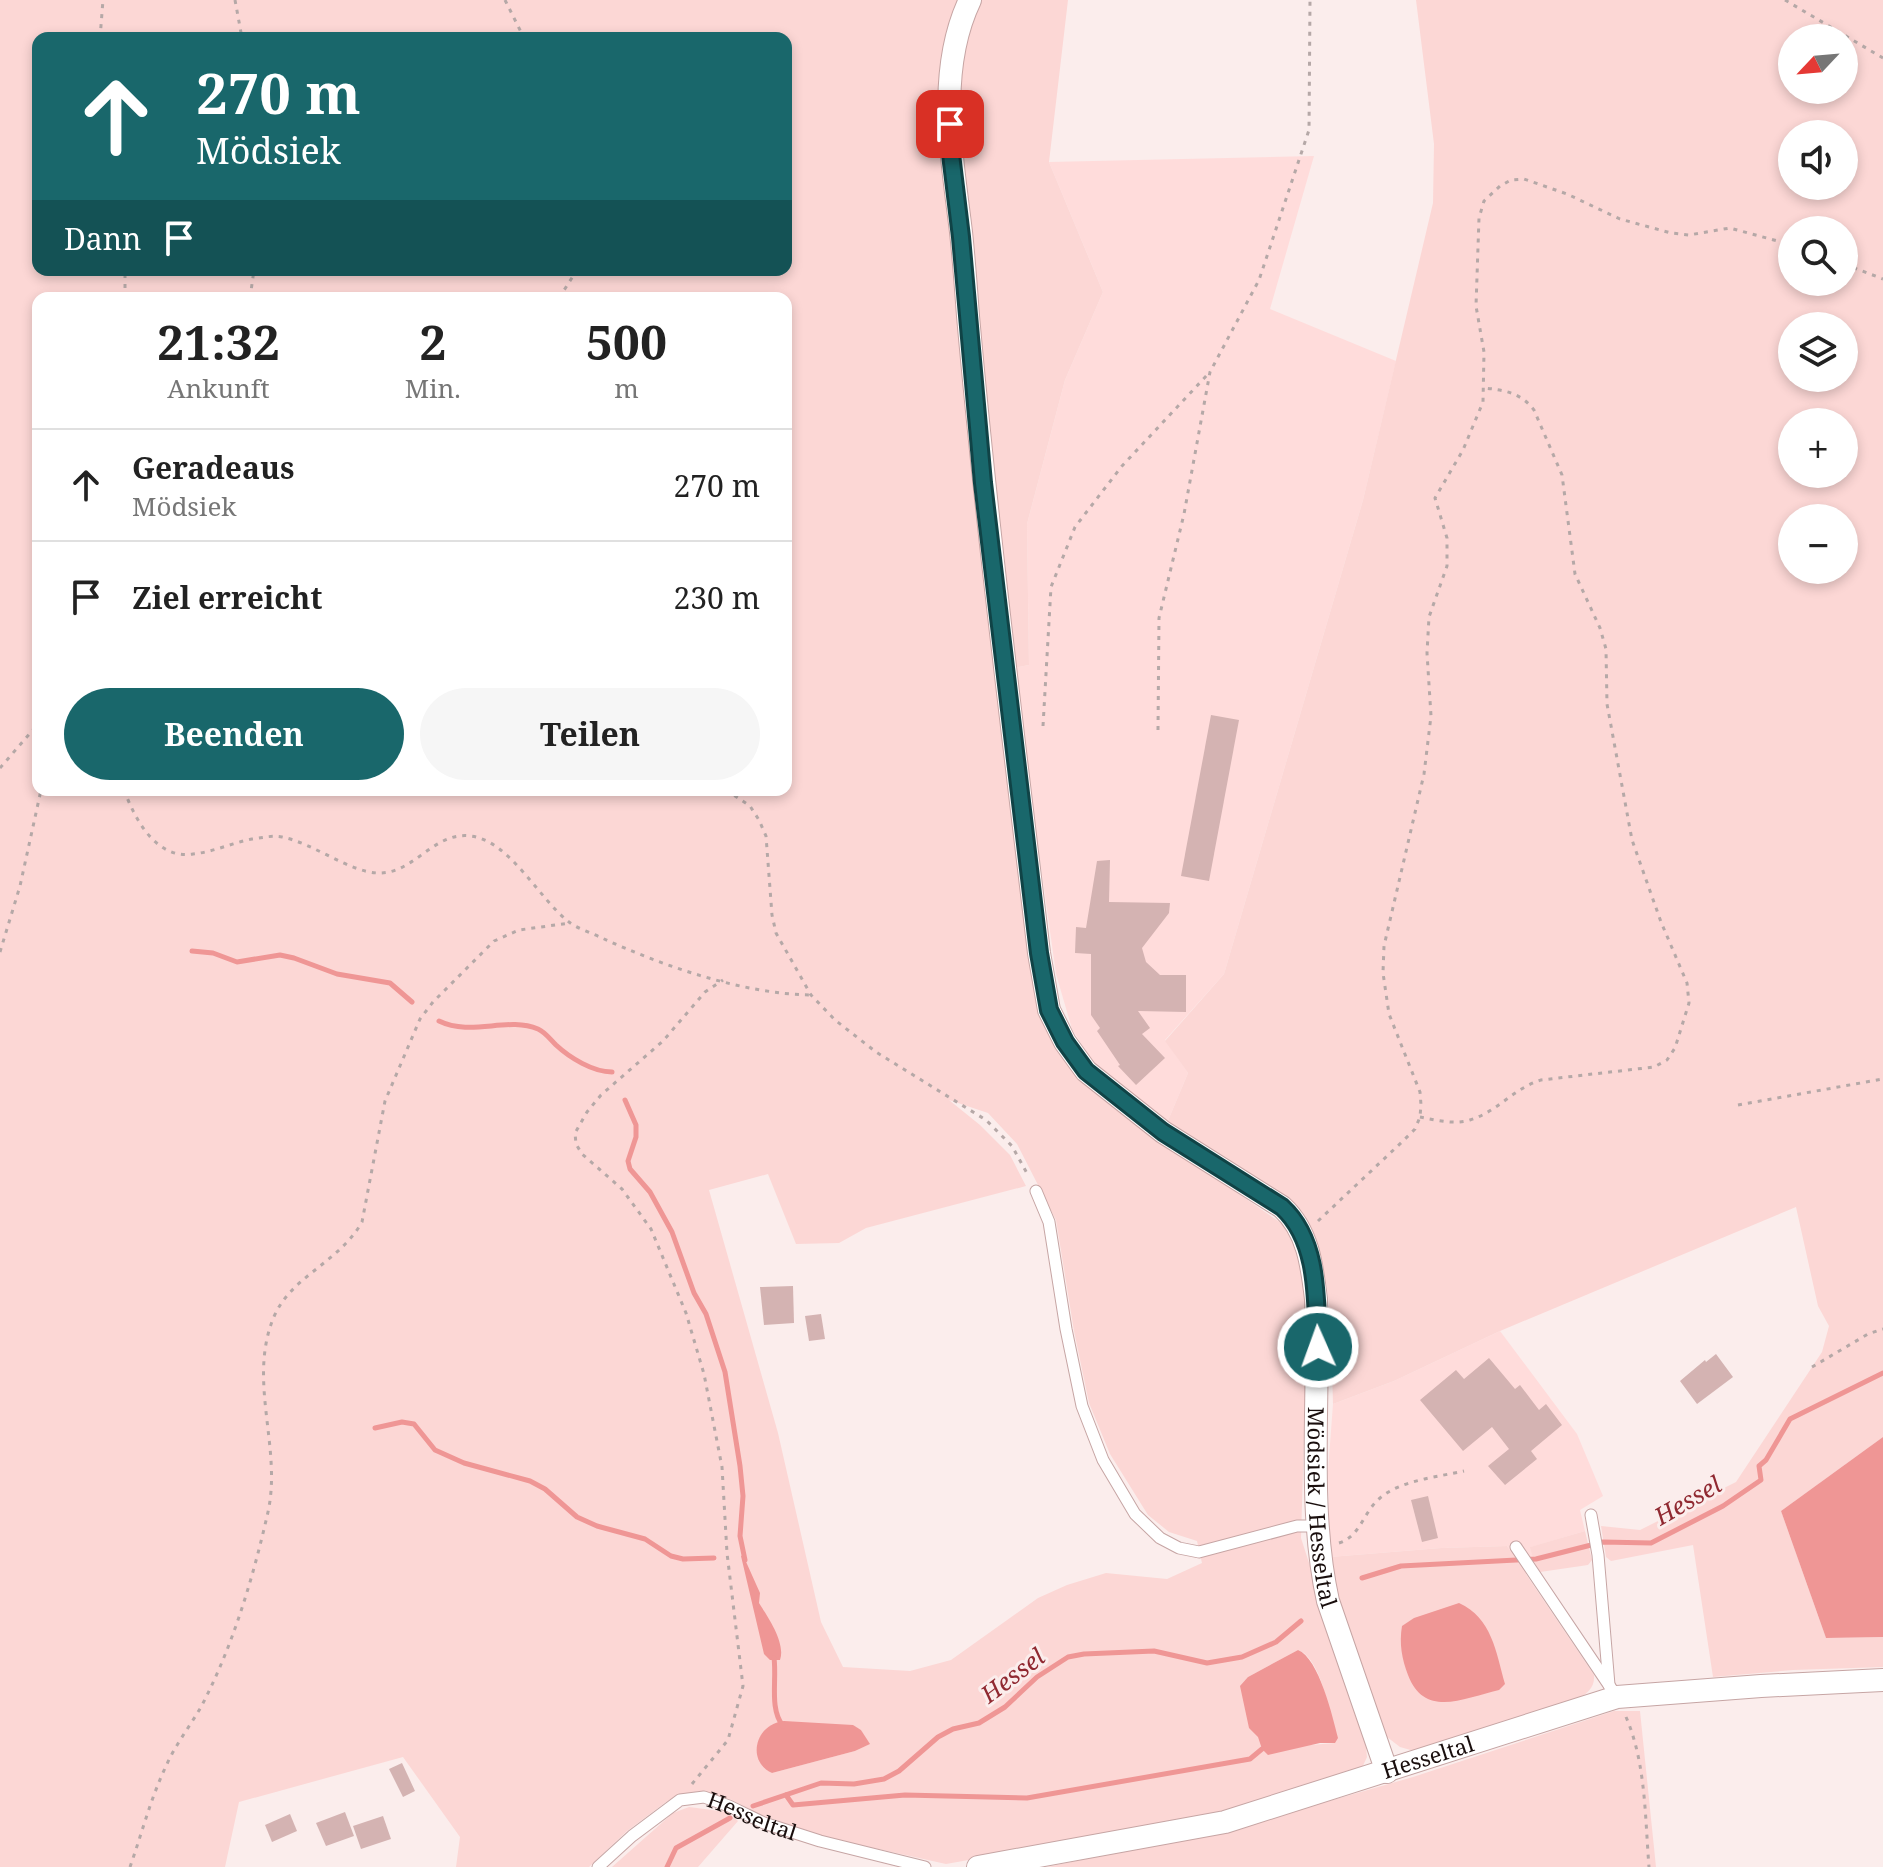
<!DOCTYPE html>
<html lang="de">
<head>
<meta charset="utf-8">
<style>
  body { margin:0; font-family:"Noto Serif",serif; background:#f6f6f6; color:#222; height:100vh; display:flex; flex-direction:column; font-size:30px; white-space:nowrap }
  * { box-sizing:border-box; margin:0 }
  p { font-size:26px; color:#767676 }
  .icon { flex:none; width:44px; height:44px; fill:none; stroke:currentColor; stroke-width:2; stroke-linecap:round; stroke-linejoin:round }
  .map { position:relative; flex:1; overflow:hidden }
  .details { position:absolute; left:32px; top:292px; width:760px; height:504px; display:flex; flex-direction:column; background:#fff; border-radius:16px; box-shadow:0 4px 12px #0003 }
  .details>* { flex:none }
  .guide { position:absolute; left:32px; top:32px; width:760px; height:244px; border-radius:16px; box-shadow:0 4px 12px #0003; background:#19676b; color:#fff; overflow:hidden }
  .needle { width:52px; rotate:244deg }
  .tools { position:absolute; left:1778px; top:24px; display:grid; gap:16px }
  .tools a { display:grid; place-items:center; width:80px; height:80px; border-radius:50%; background:#fff; box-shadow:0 4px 12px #0003; font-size:40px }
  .pin { position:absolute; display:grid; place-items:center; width:68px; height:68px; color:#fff; margin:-34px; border-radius:16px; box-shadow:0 4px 12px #0006 }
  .me { position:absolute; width:88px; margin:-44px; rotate:358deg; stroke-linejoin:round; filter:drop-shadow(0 0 6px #0008) }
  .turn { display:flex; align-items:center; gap:28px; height:168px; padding:0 32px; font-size:36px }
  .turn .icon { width:104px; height:104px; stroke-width:2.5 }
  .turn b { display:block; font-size:56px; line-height:68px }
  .then { display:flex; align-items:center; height:76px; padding:0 32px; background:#0003; gap:16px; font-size:30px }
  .eta { display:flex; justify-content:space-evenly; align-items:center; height:136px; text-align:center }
  .eta b { font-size:48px; font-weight:700; line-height:56px }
  .cta { display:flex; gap:16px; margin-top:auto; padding:16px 32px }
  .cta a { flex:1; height:92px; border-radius:48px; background:#19676b; color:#fff; font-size:32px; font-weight:700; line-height:92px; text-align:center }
  .cta a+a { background:#f6f6f6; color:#222 }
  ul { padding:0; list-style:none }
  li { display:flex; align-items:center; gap:24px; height:112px; padding:0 32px; border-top:2px solid #e0e0e0 }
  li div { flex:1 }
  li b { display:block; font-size:30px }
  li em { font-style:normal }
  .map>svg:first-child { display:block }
  .built { fill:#ffdcdb }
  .green { fill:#fcd7d5; fill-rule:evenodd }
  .water { fill:#ef9695 }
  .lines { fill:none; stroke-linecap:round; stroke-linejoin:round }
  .stream { stroke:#ef9695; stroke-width:5 }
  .building { fill:#d4b3b2 }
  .lane-casing { stroke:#c6a5a4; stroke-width:13 }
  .street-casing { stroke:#c6a5a4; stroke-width:24 }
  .path { stroke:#b5a8a7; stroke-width:3; stroke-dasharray:4 6; stroke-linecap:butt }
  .lane { stroke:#fff; stroke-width:11 }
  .street { stroke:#fff; stroke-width:22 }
  .route-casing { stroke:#104346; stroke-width:20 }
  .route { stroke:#19676b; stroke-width:14 }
  .labels { text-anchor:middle; stroke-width:6; stroke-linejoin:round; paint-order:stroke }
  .street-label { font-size:22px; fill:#190e0d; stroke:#fbedec }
  .water-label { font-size:24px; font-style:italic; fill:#902931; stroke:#fbedec }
</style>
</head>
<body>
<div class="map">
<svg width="1883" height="1867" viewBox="0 0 1883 1867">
  <rect width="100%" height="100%" fill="#fbedec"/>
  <g class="built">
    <path d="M1314,156L1270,309L1396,361L1363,500L1224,974L1165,1040L1188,1073L1167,1123L1102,1077L1072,1029L1056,974L1013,668L1029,665L1027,524L1065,380L1103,292L1049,162Z"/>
    <path d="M1500,1331L1577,1434L1603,1496L1580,1510L1585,1531L1531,1547L1534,1562L1540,1572L1525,1574L1507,1546L1441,1548L1330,1557L1328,1471L1333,1404L1394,1381Z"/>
  </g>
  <g class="green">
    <path d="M0,0H1068L1049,162L1103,292L1065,380L1027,524L1029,665L1013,668L1043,1012L1157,1138L1284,1225L1294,1241L1308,1303L1301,1538L1365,1737L1367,1757L1361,1770L1224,1815L946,1864L824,1837L759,1814L732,1800L701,1791L679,1795L666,1802L627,1831L589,1867H456L460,1837L403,1757L239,1802L225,1867H0ZM38,38H786V270H38ZM38,298H786V790H38ZM949,1100L988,1113L1017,1144L1056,1220L1074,1331L1089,1403L1110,1454L1148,1515L1169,1532L1197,1541L1202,1563L1167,1579L1106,1573L1067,1585L1038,1598L951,1660L910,1671L843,1667L821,1622L778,1433L709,1190L768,1174L796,1244L839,1243L866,1228L1026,1186L1010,1155L980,1125ZM1298,1650C1322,1658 1332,1721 1335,1743L1262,1749L1248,1677ZM779,1722L853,1726L861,1730L869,1744L855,1751L772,1773L764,1768L759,1760Z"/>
    <path d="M1416,0H1883V1437L1781,1511L1826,1638L1883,1637V1667L1793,1670L1713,1677L1693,1545L1611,1561L1606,1557L1601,1526L1640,1530L1736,1482L1822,1352L1829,1326L1818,1306L1796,1207L1500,1331L1394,1381L1333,1404C1331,1340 1335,1269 1302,1211L1167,1123L1188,1073L1165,1041L1224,974L1363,500L1433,203L1434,144ZM1792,38H1844V90H1792ZM1792,134H1844V186H1792ZM1792,230H1844V282H1792ZM1792,326H1844V378H1792ZM1792,422H1844V474H1792ZM1792,518H1844V570H1792Z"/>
    <path d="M1585,1531L1592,1560L1588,1565L1540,1572L1534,1562L1530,1547Z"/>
    <path d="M1507,1546L1594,1675C1595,1688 1587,1693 1577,1700L1414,1751L1400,1747L1387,1737L1377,1718L1339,1605L1330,1557L1441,1548Z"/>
    <path d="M1614,1711H1640L1656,1867H1047L1228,1830L1413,1777Z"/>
    <path d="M689,1807L727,1812L738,1821L698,1867H612L673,1813Z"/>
  </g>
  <g class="water">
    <path d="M1883,1437V1637L1826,1638L1781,1511Z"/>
    <path d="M743,1555L760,1593L759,1603C768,1617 786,1643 780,1660H770L764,1654L741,1556Z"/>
    <path d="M1459,1603C1492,1618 1496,1652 1505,1684L1499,1690C1464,1698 1425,1719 1408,1675C1402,1659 1399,1644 1402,1626L1414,1618Z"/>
    <path d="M1298,1650C1319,1658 1333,1718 1338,1738L1335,1743H1320L1268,1755L1262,1749L1258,1737L1249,1728L1240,1686L1248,1677Z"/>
    <path d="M784,1721L853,1725L861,1730L870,1744L855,1751L772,1773C746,1761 755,1724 784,1721Z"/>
  </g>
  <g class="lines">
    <g class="stream">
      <path d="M192,951L213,953L237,962L280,955L294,958L337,974L390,983L412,1002"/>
      <path d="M439,1021C472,1037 507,1016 538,1029C545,1032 550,1039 556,1045C570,1058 593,1072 612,1072"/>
      <path d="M625,1100L636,1125V1137L628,1161L630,1169L650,1192L672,1232L694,1293L706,1314L725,1372L740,1466L743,1496L740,1536L745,1560"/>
      <path d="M375,1428L402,1422L414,1424L435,1450L464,1463L530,1481L545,1489L577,1517L597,1526L645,1539L671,1556L683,1559L714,1558"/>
      <path d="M1362,1578L1401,1566L1536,1559L1603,1542L1651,1543L1723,1506L1761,1480L1759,1466L1766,1460L1790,1419L1883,1373"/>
      <path d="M774,1658C777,1679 769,1709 783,1726"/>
      <path d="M786,1795L793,1805L905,1795L1027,1798L1250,1759L1262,1749"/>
      <path d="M753,1806L821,1783L854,1784L884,1779L899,1771L938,1737L953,1729L979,1723L1005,1707L1037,1677L1068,1657L1084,1654L1154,1651L1207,1663L1242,1657L1276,1642L1301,1621"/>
      <path d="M667,1867L676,1848L730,1818"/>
    </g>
  </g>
  <g class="building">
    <path d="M1211,715L1239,720L1209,881L1181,876Z"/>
    <path d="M1110,860L1109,902L1170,903L1169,913L1142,948L1146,962L1160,975H1186V1012L1138,1011L1150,1028L1142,1034L1165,1058L1136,1085L1118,1066L1120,1065L1097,1031L1100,1028L1091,1015V954L1075,953L1076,927L1086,928L1097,861Z"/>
    <path d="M793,1286L794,1323L764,1325L760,1287Z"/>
    <path d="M821,1314L825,1339L809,1341L805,1316Z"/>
    <path d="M1716,1354L1733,1377L1697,1404L1680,1381L1705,1360L1706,1362Z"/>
    <path d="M1489,1358L1515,1389L1520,1385L1539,1410L1546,1404L1562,1425L1531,1451L1537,1459L1505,1485L1488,1466L1509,1449L1492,1427L1463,1451L1420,1400L1456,1370L1464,1379Z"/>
    <path d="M1428,1496L1438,1538L1422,1542L1411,1500Z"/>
    <path d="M402,1763L415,1791L403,1797L389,1769Z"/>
    <path d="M345,1812L354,1836L326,1846L316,1823Z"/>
    <path d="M290,1814L297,1831L272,1842L265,1825Z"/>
    <path d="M383,1816L391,1839L361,1849L353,1826Z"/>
  </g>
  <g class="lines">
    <g class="lane-casing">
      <g id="lane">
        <path d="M1036,1191L1049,1222L1066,1329L1082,1406L1103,1460L1135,1514L1160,1538L1179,1548L1199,1552L1297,1526H1317"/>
        <path d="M1591,1515L1598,1555L1609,1685"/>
        <path d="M1516,1547L1617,1697"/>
        <path id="s1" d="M598,1867L632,1836L680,1800L704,1797L729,1806L764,1823L820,1841L925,1867"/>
      </g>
    </g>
    <g class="street-casing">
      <g id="street">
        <path id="s2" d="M970,0C936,71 952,157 961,232C964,260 966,288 968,316C987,529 1014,741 1039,953L1049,1010L1065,1042L1086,1071L1163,1132L1282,1207C1308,1231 1312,1265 1316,1299C1320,1397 1307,1507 1328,1601L1387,1772"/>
        <path id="s3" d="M978,1867L1225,1822L1617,1697L1761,1686L1883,1680"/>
      </g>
    </g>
    <g class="path">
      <path d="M235,0L242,38"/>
      <path d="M505,0L524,38"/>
      <path d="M1785,0L1883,58"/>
      <path d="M100,38L103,0"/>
      <path d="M1844,264L1883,279"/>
      <path d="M125,298V270"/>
      <path d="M250,298L254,270"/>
      <path d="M559,298L577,270"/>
      <path d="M1043,726L1051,587L1075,527L1122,466L1209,373"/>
      <path d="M1158,730L1159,618L1184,514L1210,372L1259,280L1309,130L1310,0"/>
      <path d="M0,768L38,724"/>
      <path d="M124,790C135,819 156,860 193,854C213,852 232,843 252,839C262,838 271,835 282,837C313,843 349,872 378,873C415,874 433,831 471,836C510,841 539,899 569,922C578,929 592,933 602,938C663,966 743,994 811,995"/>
      <path d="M726,790L750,806L759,820L766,836L772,915L776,933L811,995L835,1020L876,1052L986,1120L1012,1146L1029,1177"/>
      <path d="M0,952L20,886L41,790"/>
      <path d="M1738,1105L1883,1079"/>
      <path d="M1420,1117C1436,1120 1454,1125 1470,1120C1497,1112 1514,1088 1541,1080L1654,1067L1667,1060L1675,1048L1689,1003L1687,983L1661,922L1632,840L1607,704L1606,649L1600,628L1575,574L1562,475L1534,410C1521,393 1505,390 1484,388"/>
      <path d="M1318,1221L1403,1141L1415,1129L1420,1117L1421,1105L1420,1092L1389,1014L1383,973L1384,946L1424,774L1431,716L1427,653L1429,617L1447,566V538L1435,498L1463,450L1483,402L1484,352L1476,306L1479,218L1484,201L1500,186L1511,180L1524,179L1567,194L1620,219L1671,233L1689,235L1730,228L1792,245"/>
      <path d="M1812,1367L1868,1334L1883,1329"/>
      <path d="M1339,1543C1361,1536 1363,1512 1380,1498C1401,1480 1438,1477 1464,1471"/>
      <path d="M1626,1717C1646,1763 1645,1818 1649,1867"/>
      <path d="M692,1784L728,1740L743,1686L727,1553L722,1467L704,1374L686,1313L651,1229L622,1189L582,1154L576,1144L575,1133L587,1112L601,1095L663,1041L705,992L723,980"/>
      <path d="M130,1867C142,1833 151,1797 167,1764C176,1744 190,1726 201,1707C233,1646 253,1578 268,1512C282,1448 248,1382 273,1319C290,1276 338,1264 362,1222L385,1101L420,1019L433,1002L494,941L519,930L570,923"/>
    </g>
    <use href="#lane" class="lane"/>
    <use href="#street" class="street"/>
  </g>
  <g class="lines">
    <g class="route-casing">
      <path id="route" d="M950,124V146L961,237L983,483L1039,953L1049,1010L1065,1042L1086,1071L1163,1132L1282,1207C1319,1241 1316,1300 1318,1347"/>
    </g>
    <use href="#route" class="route"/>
  </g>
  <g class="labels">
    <g class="street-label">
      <text dy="8" stroke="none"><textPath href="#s2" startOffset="1638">Mödsiek / Hesseltal</textPath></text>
      <text dy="8" stroke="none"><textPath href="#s3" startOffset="464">Hesseltal</textPath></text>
      <text dy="8" stroke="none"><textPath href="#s1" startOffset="182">Hesseltal</textPath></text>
    </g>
    <g class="water-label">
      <text transform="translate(1688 1501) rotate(-30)" y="8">Hessel</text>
      <text transform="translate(1013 1676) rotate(-37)" y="8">Hessel</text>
    </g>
  </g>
</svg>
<div class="tools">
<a><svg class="needle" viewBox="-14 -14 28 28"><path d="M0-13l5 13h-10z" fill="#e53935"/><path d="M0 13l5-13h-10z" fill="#767676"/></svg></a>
<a><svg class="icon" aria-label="sound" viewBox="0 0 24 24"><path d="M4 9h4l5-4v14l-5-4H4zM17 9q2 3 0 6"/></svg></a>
<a><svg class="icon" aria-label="search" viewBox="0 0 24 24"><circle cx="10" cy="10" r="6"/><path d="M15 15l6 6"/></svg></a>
<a><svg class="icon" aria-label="layers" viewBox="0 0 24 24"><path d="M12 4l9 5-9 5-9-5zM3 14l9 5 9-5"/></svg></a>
<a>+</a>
<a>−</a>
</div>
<div class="pin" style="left:950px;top:124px;background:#d93025"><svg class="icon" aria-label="arrive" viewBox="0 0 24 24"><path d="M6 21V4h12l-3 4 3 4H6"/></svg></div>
<svg class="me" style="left:1318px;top:1347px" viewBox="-20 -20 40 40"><circle r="17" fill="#19676b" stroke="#fff" stroke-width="3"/><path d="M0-11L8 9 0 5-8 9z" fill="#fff"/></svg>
<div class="guide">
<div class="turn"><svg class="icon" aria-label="ahead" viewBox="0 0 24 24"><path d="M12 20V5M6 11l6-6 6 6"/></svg><div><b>270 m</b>Mödsiek</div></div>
<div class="then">Dann<svg class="icon" aria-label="arrive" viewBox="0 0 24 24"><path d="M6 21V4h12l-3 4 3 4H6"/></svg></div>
</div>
<section class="details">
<div class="eta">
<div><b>21:32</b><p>Ankunft</p></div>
<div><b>2</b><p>Min.</p></div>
<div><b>500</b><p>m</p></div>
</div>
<ul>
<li><svg class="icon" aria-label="ahead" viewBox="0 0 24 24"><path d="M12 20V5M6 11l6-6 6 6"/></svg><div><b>Geradeaus</b><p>Mödsiek</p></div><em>270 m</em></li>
<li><svg class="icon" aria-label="arrive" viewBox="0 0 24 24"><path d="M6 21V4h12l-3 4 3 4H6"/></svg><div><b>Ziel erreicht</b></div><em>230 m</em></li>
</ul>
<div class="cta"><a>Beenden</a><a>Teilen</a></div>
</section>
</div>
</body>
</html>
